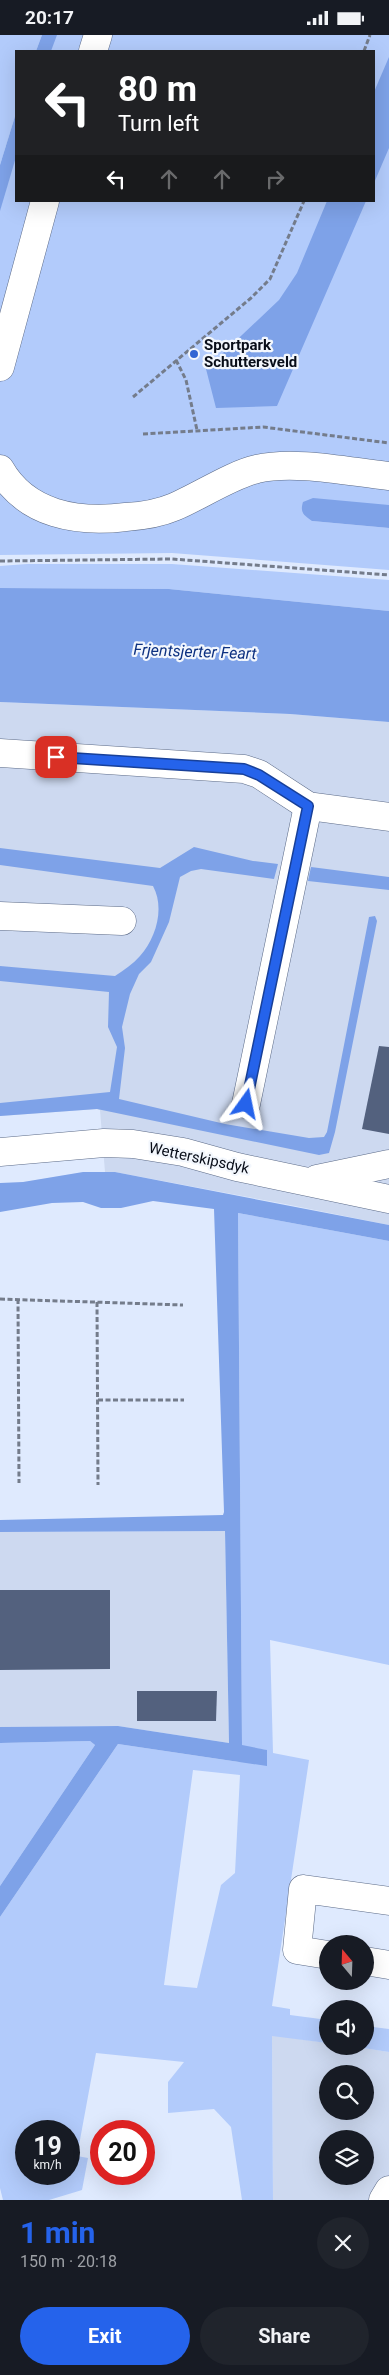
<!DOCTYPE html>
<html lang="en">
<head>
<meta charset="utf-8">
<style>
  body { margin:0; font-family:Roboto,sans-serif; background:#20242c; color:#f1f3f6; height:100vh; display:flex; flex-direction:column; font-size:19px; white-space:nowrap }
  * { box-sizing:border-box; margin:0 }
  p { font-size:16px; color:#9ea1a6 }
  .icon { flex:none; width:28px; height:28px; fill:none; stroke:currentColor; stroke-width:2; stroke-linecap:round; stroke-linejoin:round }
  .map { position:relative; height:2165px; overflow:hidden }
  .details { display:flex; flex-direction:column; background:#171b24; flex:1 }
  .details>* { flex:none }
  .top-card { position:absolute; left:15px; top:15px; width:360px; height:152px; border-radius:0px; box-shadow:0 5px 20px #0002; background:#202124; color:#fff; overflow:hidden }
  .needle { width:32px; rotate:341deg }
  .controls { position:absolute; left:319px; top:1900px; display:grid; gap:10px }
  .controls a { display:grid; place-items:center; width:55px; height:55px; border-radius:50%; background:#171b24; box-shadow:0 5px 20px #0002; font-size:25px }
  .speed { position:absolute; left:15px; top:2085px; display:flex; gap:10px; font-size:25px; font-weight:700; text-align:center }
  .speed>* { display:grid; place-content:center; width:65px; height:65px; border-radius:50%; background:#171b24; box-shadow:0 5px 20px #0002; line-height:1 }
  .speed small { font-size:12px; font-weight:400 }
  .speed .limit { border:8px solid #d22; background:#fff; color:#111 }
  .pin { position:absolute; display:grid; place-items:center; width:42px; height:42px; color:#fff; margin:-21px; border-radius:10px; box-shadow:0 2px 8px #0006 }
  .me { position:absolute; width:55px; margin:-28px; rotate:12deg; stroke-linejoin:round; filter:drop-shadow(0 0 4px #0008) }
  .turn { display:flex; align-items:center; gap:18px; height:105px; padding:0 20px; font-size:22px }
  .turn .icon { width:65px; height:65px; stroke-width:2.5 }
  .turn b { display:block; font-size:35px; line-height:42px }
  .lanes { display:flex; align-items:center; height:48px; padding:0 20px; background:#0003; justify-content:center; gap:25px; direction:ltr }
  .lanes .off { opacity:.35 }
  .round { display:grid; place-items:center; flex:none; width:52px; height:52px; border-radius:26px; background:#20242c }
  .head { display:flex; align-items:center; justify-content:space-between; height:85px; padding:0 20px }
  h1 { font-size:30px; font-weight:700; line-height:38px; color:#2563eb }
  .primary-button { display:flex; gap:10px; margin-top:auto; padding:10px 20px }
  .primary-button a { flex:1; height:58px; border-radius:30px; background:#2563eb; color:#fff; font-size:20px; font-weight:700; line-height:58px; text-align:center }
  .primary-button a+a { background:#20242c; color:#f1f3f6 }
  .status { display:flex; justify-content:space-between; align-items:center; height:35px; padding:0 25px; background:#171b24; direction:ltr }
  .status svg { height:14px; fill:currentColor }
  .map>svg:first-child { display:block }
  .built { fill:#cdd9f0; fill-rule:evenodd }
  .green { fill:#b2cbfb; fill-rule:evenodd }
  .water { fill:#7ea2e8 }
  .building { fill:#53617e }
  .lines { fill:none; stroke-linecap:round; stroke-linejoin:round }
  .minor-casing { stroke:#5c6b88; stroke-width:29 }
  .path { stroke:#747c8b; stroke-width:3; stroke-dasharray:5 2.5; stroke-linecap:butt }
  .minor { stroke:#fff; stroke-width:28 }
  .route-casing { stroke:#184099; stroke-width:12 }
  .route { stroke:#2563eb; stroke-width:9 }
  .poi-dot { fill:#3165d3; stroke:#f3f7fd; stroke-width:2 }
  .labels { text-anchor:middle; stroke-width:4.5; stroke-linejoin:round; paint-order:stroke }
  .poi-label { font-size:15px; font-weight:bold; fill:#080d18; stroke:#f3f7fd; text-anchor:start }
  .street-label { font-size:15px; fill:#080d18; stroke:#f3f7fd }
  .water-label { font-size:16px; font-style:italic; fill:#0e3281; stroke:#f3f7fd }
</style>
</head>
<body>
<div class="status"><b>20:17</b><svg viewBox="0 0 49 12"><path d="M0 12V9h3v3zM5 12V6h3v6zM10 12V3h3v9zM15 12V0h3v12zM26 1h20v11H26zM47 4h2v5h-2z"/></svg></div>
<div class="map">
<svg width="389" height="2165" viewBox="0 0 389 2165">
  <rect width="100%" height="100%" fill="#dfeafe"/>
  <g class="built">
    <path d="M0,667L290,679L389,687V1190L285,1169L115,1137H105L100,1075L97,1074L0,1081Z"/>
    <path d="M225,1496L229,1708L118,1691L0,1692V1497Z"/>
    <path d="M272,2000L327,2008L328,2011H350L389,2017V2165H273ZM328,2039H365V2076H328ZM328,2104H365V2141H328Z"/>
  </g>
  <g class="green">
    <path d="M0,0H42L36,16H16V78L0,130Z"/>
    <path d="M53,0H389V478L312,486L389,493V535L172,518L0,520V158L16,103V166H374V16H47Z"/>
    <path d="M27,529H172L389,545V576L169,554L0,553V531Z"/>
    <path d="M238,1178L389,1206V1630L270,1605L273,1718L309,1725L272,1971L290,1974V1980L328,1985L327,2008L272,2001L273,2165H242L231,2092L214,2074L168,2078V2047L184,2027L96,2018L77,2121L88,2123L82,2155L49,2165H3L0,2153V1882L118,1709L239,1727L266,1715L242,1711ZM193,1735L240,1740L235,1838L221,1850L197,1953L164,1950ZM26,2096H69V2139H26Z"/>
    <path d="M90,1706L95,1710L0,1851V1708Z"/>
    <path d="M365,1991L389,1994V2017L350,2011H365Z"/>
  </g>
  <g class="water">
    <path d="M42,0H57L51,16H36Z"/>
    <path d="M389,22V113L374,148V57Z"/>
    <path d="M16,78V122L0,176V130Z"/>
    <path d="M327,166H366L277,371L216,373L206,334L279,265L297,238Z"/>
    <path d="M313,463L389,470V493L312,486C303,480 300,477 303,467Z"/>
    <path d="M0,553L169,554L389,576V687L290,679L0,667Z"/>
    <path d="M194,812L253,826L278,829L274,844L201,834L191,836L180,842L169,887L151,927L139,939L130,959L122,992L125,1013L119,1064L225,1089L309,1103L324,1102L327,1097L369,882L375,881L377,886L335,1097L329,1118L319,1120L97,1074L0,1081V1068L110,1057L117,1012L108,992L109,957L0,946V931L115,941C124,935 133,929 140,921C156,903 165,873 153,851L0,830V813L160,833Z"/>
    <path d="M311,832L389,842V855L308,846Z"/>
    <path d="M83,1137H115L389,1190V1206L238,1178L242,1710L267,1715V1731L118,1709L0,1882V1851L95,1710L90,1706L0,1708V1692L118,1691L229,1708L225,1496L0,1497V1485L223,1480L224,1477L214,1174L153,1166L121,1173H101L83,1167L52,1168L0,1177V1148L23,1147Z"/>
  </g>
  <g class="building">
    <path d="M379,1011L389,1012V1099L362,1094Z"/>
    <path d="M0,1555H110V1634L0,1635Z"/>
    <path d="M137,1656H217L216,1686H137Z"/>
  </g>
  <g class="lines">
    <g class="minor-casing">
      <g id="minor">
        <path d="M93,16L98,0"/>
        <path d="M0,332L45,166"/>
        <path d="M0,434C26,480 78,488 126,482C141,481 160,478 174,472C198,462 233,439 257,434C294,425 350,437 389,441"/>
        <path d="M0,718L244,734L259,739L308,771L389,782"/>
        <path d="M0,881L122,886"/>
        <path d="M246,1069L308,771"/>
        <path d="M0,1117L104,1108L133,1109L183,1117L237,1132L389,1164"/>
        <path d="M317,1144L389,1129"/>
        <path d="M328,1920L297,1915L303,1854L389,1866"/>
        <path d="M365,1926L389,1930"/>
        <path d="M383,2165L389,2155"/>
      </g>
    </g>
    <g class="path">
      <path d="M364,16L370,0"/>
      <path d="M176,325L186,345L197,395"/>
      <path d="M133,362L251,263L270,244L304,166"/>
      <path d="M143,399L263,392L389,408"/>
      <path d="M0,526L172,524L389,540"/>
      <path d="M0,1264L183,1270"/>
      <path d="M18,1264L19,1448"/>
      <path d="M97,1267L98,1450"/>
      <path d="M98,1365H184"/>
    </g>
    <use href="#minor" class="minor"/>
  </g>
  <g class="lines">
    <g class="route-casing">
      <path id="route" d="M56,722L244,734L259,740L308,771L246,1069"/>
    </g>
    <use href="#route" class="route"/>
  </g>
  <circle class="poi-dot" cx="194" cy="319" r="5"/>
  <g class="labels">
    <g class="poi-label">
      <text x="204" y="315">Sportpark<tspan x="204" dy="17">Schuttersveld</tspan></text>
    </g>
    <g class="street-label">
      <text transform="translate(199 1123) rotate(12)" y="5">Wetterskipsdyk</text>
    </g>
    <g class="water-label">
      <text transform="translate(195 616) rotate(2)" y="6">Frjentsjerter Feart</text>
    </g>
  </g>
</svg>
<div class="controls">
<a><svg class="needle" viewBox="-14 -14 28 28"><path d="M0-13l5 13h-10z" fill="#e53935"/><path d="M0 13l5-13h-10z" fill="#9ea1a6"/></svg></a>
<a><svg class="icon" aria-label="sound" viewBox="0 0 24 24"><path d="M4 9h4l5-4v14l-5-4H4zM17 9q2 3 0 6"/></svg></a>
<a><svg class="icon" aria-label="search" viewBox="0 0 24 24"><circle cx="10" cy="10" r="6"/><path d="M15 15l6 6"/></svg></a>
<a><svg class="icon" aria-label="layers" viewBox="0 0 24 24"><path d="M12 4l9 5-9 5-9-5zM3 14l9 5 9-5"/></svg></a>
</div>
<div class="speed"><div>19<small>km/h</small></div><div class="limit">20</div></div>
<div class="pin" style="left:56px;top:722px;background:#d93025"><svg class="icon" aria-label="arrive" viewBox="0 0 24 24"><path d="M6 21V4h12l-3 4 3 4H6"/></svg></div>
<svg class="me" style="left:246px;top:1069px" viewBox="-20 -20 40 40"><path d="M0-17L14 15 0 8-14 15z" fill="#2563eb" stroke="#fff" stroke-width="4"/></svg>
<div class="top-card">
<div class="turn"><svg class="icon" aria-label="left" viewBox="0 0 24 24"><path d="M17 20v-9H6M10 6l-5 5 5 5"/></svg><div><b>80 m</b>Turn left</div></div>
<div class="lanes"><svg class="icon" aria-label="left" viewBox="0 0 24 24"><path d="M17 20v-9H6M10 6l-5 5 5 5"/></svg><svg class="icon off" aria-label="ahead" viewBox="0 0 24 24"><path d="M12 20V5M6 11l6-6 6 6"/></svg><svg class="icon off" aria-label="ahead" viewBox="0 0 24 24"><path d="M12 20V5M6 11l6-6 6 6"/></svg><svg class="icon off" aria-label="right" viewBox="0 0 24 24"><path d="M7 20v-9h11M14 6l5 5-5 5"/></svg></div>
</div>
</div>
<section class="details">
<div class="head"><div><h1>1 min</h1><p>150 m · 20:18</p></div><a class="round"><svg class="icon" aria-label="close" viewBox="0 0 24 24"><path d="M6 6l12 12M18 6L6 18"/></svg></a></div>
<div class="primary-button"><a>Exit</a><a>Share</a></div>
</section>
</body>
</html>
